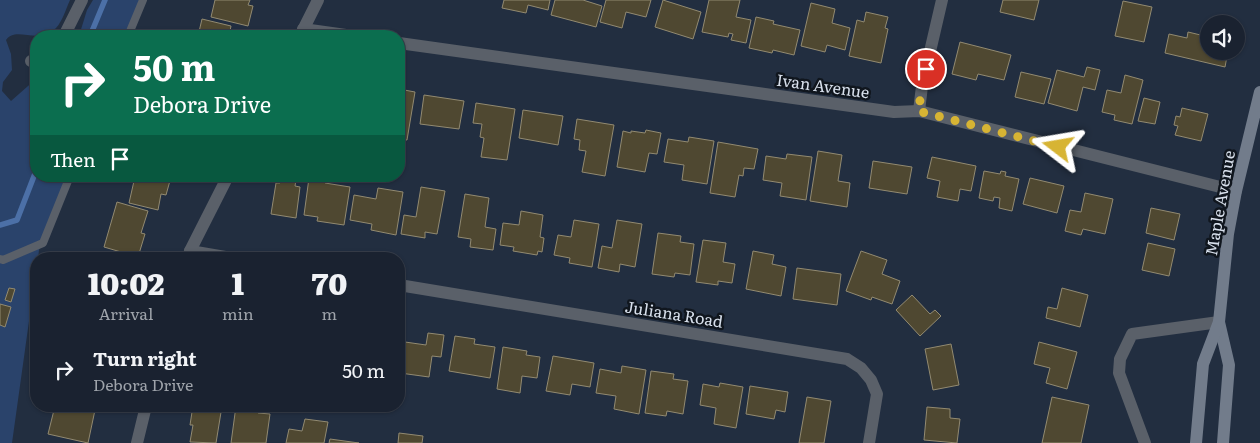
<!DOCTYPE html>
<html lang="en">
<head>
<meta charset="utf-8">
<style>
  body { margin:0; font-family:Literata,serif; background:#272f3c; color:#f1f3f6; height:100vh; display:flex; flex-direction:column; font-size:19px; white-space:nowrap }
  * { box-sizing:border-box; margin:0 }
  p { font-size:16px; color:#9fa4ab }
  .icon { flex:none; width:28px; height:28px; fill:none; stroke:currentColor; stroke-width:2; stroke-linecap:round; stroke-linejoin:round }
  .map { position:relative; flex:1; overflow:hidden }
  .drawer { position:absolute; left:30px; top:252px; width:375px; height:160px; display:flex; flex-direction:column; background:#1a2230; border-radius:20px; box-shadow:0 1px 4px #0004,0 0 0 1px #383f4c }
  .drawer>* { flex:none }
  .hud { position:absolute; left:30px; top:30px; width:375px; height:152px; border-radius:20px; box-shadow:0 1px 4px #0004,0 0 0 1px #383f4c; background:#0b6e4f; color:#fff; overflow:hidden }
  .controls { position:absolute; left:1200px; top:15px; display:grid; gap:10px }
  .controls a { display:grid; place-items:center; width:45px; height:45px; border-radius:50%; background:#1a2230; box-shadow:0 1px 4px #0004,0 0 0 1px #383f4c; font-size:25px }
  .pin { position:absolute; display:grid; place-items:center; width:42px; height:42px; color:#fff; margin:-21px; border:2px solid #fff; border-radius:50%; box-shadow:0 1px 5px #0007 }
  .me { position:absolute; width:55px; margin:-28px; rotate:284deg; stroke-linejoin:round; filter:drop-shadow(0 0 4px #0008) }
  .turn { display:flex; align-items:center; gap:18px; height:105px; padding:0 20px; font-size:22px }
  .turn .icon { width:65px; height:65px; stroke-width:2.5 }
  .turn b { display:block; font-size:35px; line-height:42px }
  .then { display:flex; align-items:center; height:48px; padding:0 20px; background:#0003; gap:10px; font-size:19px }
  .eta { display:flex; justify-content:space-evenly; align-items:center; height:85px; text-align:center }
  .eta b { font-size:30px; font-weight:800; line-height:35px }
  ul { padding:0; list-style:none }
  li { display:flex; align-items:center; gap:15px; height:65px; padding:0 20px }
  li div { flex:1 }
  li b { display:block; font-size:19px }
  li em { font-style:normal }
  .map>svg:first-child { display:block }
  .green { fill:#2a436b }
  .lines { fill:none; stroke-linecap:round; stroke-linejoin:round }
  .stream { stroke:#4c70a7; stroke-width:5.5 }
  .building { fill:#4f4831; stroke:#928a71 }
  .lane { stroke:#5a6069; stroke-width:8 }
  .street { stroke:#5a6069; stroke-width:12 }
  .secondary { stroke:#727c8b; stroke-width:12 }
  .route { stroke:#d7b434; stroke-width:9; stroke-dasharray:0 16.2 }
  .labels { text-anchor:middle; stroke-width:5; stroke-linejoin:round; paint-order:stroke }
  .street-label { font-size:16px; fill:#d8e0ec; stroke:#10161e }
</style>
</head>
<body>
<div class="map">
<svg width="1260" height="443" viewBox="0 0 1260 443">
  <rect width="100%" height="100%" fill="#222e40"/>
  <g class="green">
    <path d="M0,0H70C66,9 62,22 56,28C39,46 16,25 6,40L11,54L12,70L3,82L2,91L11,101L36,79V176H70L39,250L38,259H36V271L12,443H0Z"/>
    <path d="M93,0H144L129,36H79L87,10Z"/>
  </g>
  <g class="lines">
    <g class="stream">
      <path d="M90,36L105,0"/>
      <path d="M0,225L17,220L36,171"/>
    </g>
  </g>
  <g class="building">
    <path d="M215,0H250L248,5L253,6L248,26L211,17Z"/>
    <path d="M504,0H550L548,10L528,5L526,13L502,8Z"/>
    <path d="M555,0H583L602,6L596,27L551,15Z"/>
    <path d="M606,0H651L646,17L626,12L622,28L600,22Z"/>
    <path d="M663,0L701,12L693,39L655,27Z"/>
    <path d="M709,0H740L736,17L751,20L746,43L731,40L733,34L729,33L728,37L702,32Z"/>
    <path d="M1003,0H1039L1034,20L1000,12Z"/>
    <path d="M1123,1L1152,7L1144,42L1115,36Z"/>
    <path d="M811,3L835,9L832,23L850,28L845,50L827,45L825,52L801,46Z"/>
    <path d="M866,12L888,17L885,28L888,29L881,63L849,56L857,20L864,22Z"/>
    <path d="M756,17L774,21L773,24L800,30L794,55L773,50L772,53L749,48Z"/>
    <path d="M202,19L231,26L229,36H198Z"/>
    <path d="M1188,32L1209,37V51H1228L1225,67L1165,53L1169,34L1187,38Z"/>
    <path d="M960,42L1011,55L1004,80L978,74L976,80L952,74Z"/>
    <path d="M1087,67L1100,70L1095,90L1083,87L1077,111L1048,103L1057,70L1084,77Z"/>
    <path d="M1021,72L1051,79L1044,104L1015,97Z"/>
    <path d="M1125,75L1143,80L1132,124L1114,120L1115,115L1102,112L1107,90L1121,93Z"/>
    <path d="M399,89L415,92L407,140L399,139Z"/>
    <path d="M424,95L464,101L459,129L420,124Z"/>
    <path d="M1144,98L1160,102L1155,124L1138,121Z"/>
    <path d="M476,103L515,109L507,160L481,157L484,138L480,137L482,124L473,123Z"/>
    <path d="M1182,108L1208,114L1201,141L1175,135L1178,126L1174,125L1176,116L1180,117Z"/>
    <path d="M523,110L563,116L558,145L519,138Z"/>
    <path d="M577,119L614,125L605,176L582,172L586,151L579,150L580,140L574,139Z"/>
    <path d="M646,130L661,133L657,154L649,153L645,172L617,167L623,131L631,133V131L645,133Z"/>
    <path d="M689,137L714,141L707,184L682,180L684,165L664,162L668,139L688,142Z"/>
    <path d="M718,142L758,149L754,169L744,168L743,176L739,175L735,197L710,193Z"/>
    <path d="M818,151L842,155L838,181L850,183L847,207L810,201Z"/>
    <path d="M787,154L812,157L806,200L780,196L782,183L763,180L766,156L786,159Z"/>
    <path d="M932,157L976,166L971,191L960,189L958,201L937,197L940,181L927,178Z"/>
    <path d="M873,161L912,167L907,194L869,188Z"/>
    <path d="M984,171L1000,174L1001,171L1006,172L1005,176L1019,179L1012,211L999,208L1000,198L994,197L993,201L979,198Z"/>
    <path d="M128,176L171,177L166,195L161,194L158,210L129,203L134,181L128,180Z"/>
    <path d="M278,176H299L298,180H296L295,186L300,187L296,218L271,214L276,183H280V178Z"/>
    <path d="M309,178L326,180L325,183L350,187L344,225L317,221L318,217L304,215Z"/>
    <path d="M1030,178L1064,186L1057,213L1023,204Z"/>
    <path d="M421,187L445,191L437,234L425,232V238L401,234L404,215L416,217Z"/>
    <path d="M378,188L403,192L396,235L371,230L372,224L350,220L354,195L376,199Z"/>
    <path d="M1085,193L1113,199L1105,234L1083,229L1081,235L1065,231L1070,210L1081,212Z"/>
    <path d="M465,194L489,198L485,227L496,229L493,250L470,247L471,239L458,237Z"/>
    <path d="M117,202L148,211L141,233L145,234L138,257L104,247Z"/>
    <path d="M1151,208L1180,214L1174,240L1146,233Z"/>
    <path d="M521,211L543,215L540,237L544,238L542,252L538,251L537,255L513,251L514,247L500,245L503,223L519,225Z"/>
    <path d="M574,220L599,224L592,267L569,263L570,258L554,255L558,235L571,237Z"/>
    <path d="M617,220L642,224L635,267L620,264L619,272L598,268L602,246L612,248Z"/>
    <path d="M658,233L681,236L680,242L694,244L690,275L675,273L674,277L652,274Z"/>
    <path d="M703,240L726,243L723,262L735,264L732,283L718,281V285L696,282Z"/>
    <path d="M1148,243L1175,249L1169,276L1142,270Z"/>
    <path d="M753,251L774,255L772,264L786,267L781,296L746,289Z"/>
    <path d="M861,251L887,260L882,274L900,281L892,304L872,297L871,300L846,291Z"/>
    <path d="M797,268L841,274L837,305L793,299Z"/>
    <path d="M9,288L15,289L11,302L5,300Z"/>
    <path d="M1062,288L1088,295L1080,327L1046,318L1048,307L1057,309Z"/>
    <path d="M912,295L930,314L935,310L941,316L920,336L896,310Z"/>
    <path d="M0,304L11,307L5,327L0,325Z"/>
    <path d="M428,333L444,335L441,357L432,356L429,377L400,373L405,342L426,345Z"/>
    <path d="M455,336L475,339L474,344L495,347L490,378L449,371Z"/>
    <path d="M1039,342L1077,352L1067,389L1046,383L1050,368L1034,364Z"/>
    <path d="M951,344L959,385L933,390L925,349Z"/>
    <path d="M503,347L527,351L526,355L540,357L537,378L522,376L520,393L497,389Z"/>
    <path d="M553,356L594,363L590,387L572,384L570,395L546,391Z"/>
    <path d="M622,366L646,370L639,414L614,409L616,396L596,393L600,369L621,373Z"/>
    <path d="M651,371L674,374L673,379L688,381L683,414L667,411L666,416L645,413Z"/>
    <path d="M720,383L743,387L736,428L714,424L716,408L700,405L703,384L719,387Z"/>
    <path d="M750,386L788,392L785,412L776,410L774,419L746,414Z"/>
    <path d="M807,397L831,401L824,443H799Z"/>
    <path d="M1052,397L1089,405L1081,443H1042Z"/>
    <path d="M55,406H78L95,410L88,443L48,434Z"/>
    <path d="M197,406H222L216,443L190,442L193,425H190L192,412H196Z"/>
    <path d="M236,406L259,409L258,413L270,414L266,443H231Z"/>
    <path d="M927,407L950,409V418L960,419L957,443L924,440Z"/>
    <path d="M305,419L328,422L324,443H286L289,429L302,431Z"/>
    <path d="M399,433L423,436L422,443H398Z"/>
    <path d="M330,439L359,443H329Z"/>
  </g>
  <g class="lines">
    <g class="lane">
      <path d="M128,36L143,0"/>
      <path d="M0,259L3,260L43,243L70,176"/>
    </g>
    <g class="street">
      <path d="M303,29L353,36"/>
      <path d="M64,36L82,0"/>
      <path d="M300,36L318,0"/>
      <path d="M399,43L894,112L919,111L1236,191"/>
      <path d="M31,61L36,59"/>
      <path d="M919,111L922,86L942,0"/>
      <path d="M190,251L237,259"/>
      <path d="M188,259L190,251L228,176"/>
      <path d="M399,285L847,359L861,368L871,380L877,394L869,443"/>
      <path d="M137,443L146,406"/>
      <path d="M1145,443L1119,373L1120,359L1132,334L1219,322"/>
    </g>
    <g class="secondary">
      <path d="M1219,322L1229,365L1223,443"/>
      <path d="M1196,443L1203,364L1219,322L1228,234L1236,191L1260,92"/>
    </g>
  </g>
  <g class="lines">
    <path class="route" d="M926,69L918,111L1058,147"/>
  </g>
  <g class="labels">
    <g class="street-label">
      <text transform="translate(823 86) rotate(8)" y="6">Ivan Avenue</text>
      <text transform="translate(1220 203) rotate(-80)" y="6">Maple Avenue</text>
      <text transform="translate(674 314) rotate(9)" y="6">Juliana Road</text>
    </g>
  </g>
</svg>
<div class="controls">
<a><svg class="icon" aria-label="sound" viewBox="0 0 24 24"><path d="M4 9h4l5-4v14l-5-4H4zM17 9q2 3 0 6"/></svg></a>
</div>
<div class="pin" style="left:926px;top:69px;background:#d93025"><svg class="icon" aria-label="arrive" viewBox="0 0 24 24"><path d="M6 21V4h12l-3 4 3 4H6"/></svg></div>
<svg class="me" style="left:1058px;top:147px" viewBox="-20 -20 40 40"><path d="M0-17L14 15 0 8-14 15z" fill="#d7b434" stroke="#fff" stroke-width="4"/></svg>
<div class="hud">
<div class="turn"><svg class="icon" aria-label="right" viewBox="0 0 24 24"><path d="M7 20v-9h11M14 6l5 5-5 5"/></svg><div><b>50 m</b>Debora Drive</div></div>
<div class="then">Then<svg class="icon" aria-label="arrive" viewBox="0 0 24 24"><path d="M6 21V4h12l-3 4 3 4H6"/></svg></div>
</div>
<section class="drawer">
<div class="eta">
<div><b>10:02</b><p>Arrival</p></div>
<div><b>1</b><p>min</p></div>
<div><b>70</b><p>m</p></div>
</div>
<ul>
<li><svg class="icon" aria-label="right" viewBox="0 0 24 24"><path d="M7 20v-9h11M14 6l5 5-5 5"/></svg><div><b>Turn right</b><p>Debora Drive</p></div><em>50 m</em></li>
</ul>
</section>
</div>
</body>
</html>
